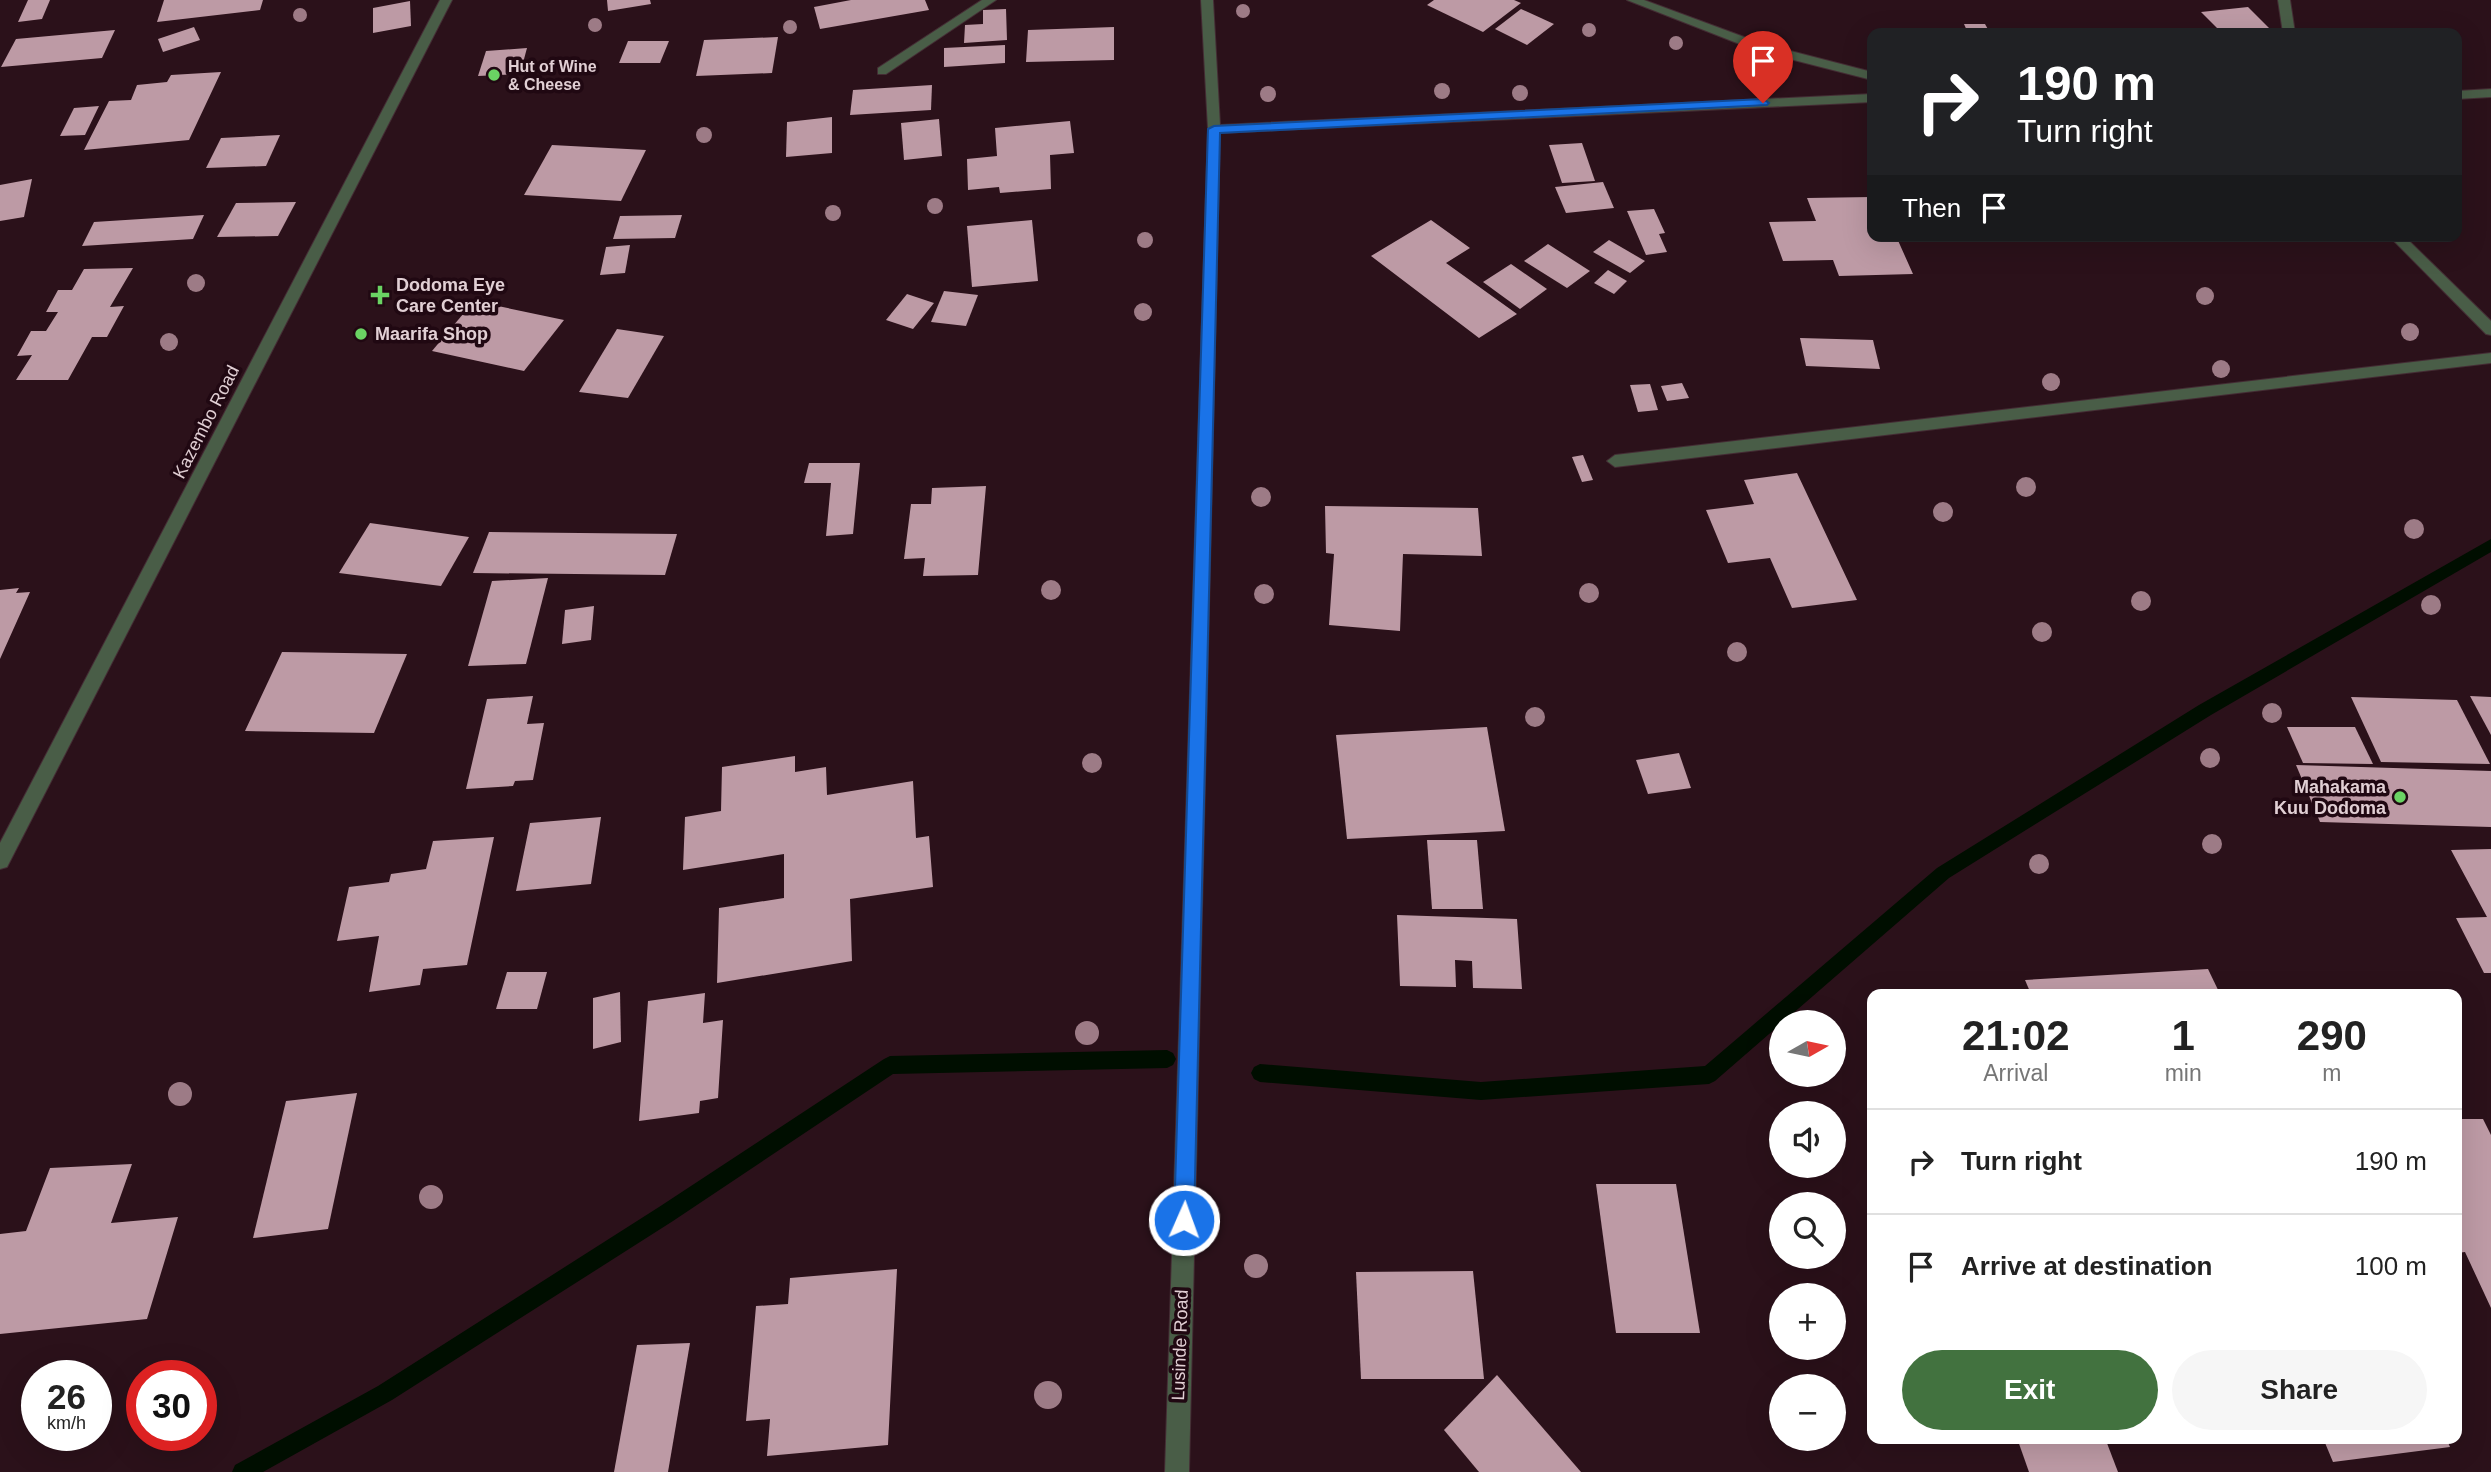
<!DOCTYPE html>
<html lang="en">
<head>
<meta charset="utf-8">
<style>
  body { margin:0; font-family:Arial,sans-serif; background:#f6f6f6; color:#222; height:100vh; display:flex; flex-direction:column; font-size:26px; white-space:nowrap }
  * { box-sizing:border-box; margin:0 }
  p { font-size:23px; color:#767676 }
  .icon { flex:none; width:38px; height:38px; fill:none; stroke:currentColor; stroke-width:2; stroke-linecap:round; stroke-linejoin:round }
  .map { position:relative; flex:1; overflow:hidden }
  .drawer { position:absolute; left:1867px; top:989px; width:595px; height:455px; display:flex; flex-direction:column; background:#fff; border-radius:14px; box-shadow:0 7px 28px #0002 }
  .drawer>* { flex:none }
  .banner { position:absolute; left:1867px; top:28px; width:595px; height:214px; border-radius:14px; box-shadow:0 7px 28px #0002; background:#202124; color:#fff; overflow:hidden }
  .needle { width:46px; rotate:81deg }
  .controls { position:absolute; left:1769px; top:1010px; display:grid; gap:14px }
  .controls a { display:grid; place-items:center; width:77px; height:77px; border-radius:50%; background:#fff; box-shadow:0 7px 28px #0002; font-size:35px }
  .speed { position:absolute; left:21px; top:1360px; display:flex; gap:14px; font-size:35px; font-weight:700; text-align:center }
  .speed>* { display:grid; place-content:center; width:91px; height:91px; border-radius:50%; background:#fff; box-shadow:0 7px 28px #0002; line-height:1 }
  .speed small { font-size:18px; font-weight:400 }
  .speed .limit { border:10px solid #d22; background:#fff; color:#111 }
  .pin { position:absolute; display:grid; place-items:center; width:60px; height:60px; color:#fff; margin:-72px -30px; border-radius:50% 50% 50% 0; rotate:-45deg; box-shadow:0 0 7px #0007 }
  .pin .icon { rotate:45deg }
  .me { position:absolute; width:77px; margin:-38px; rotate:2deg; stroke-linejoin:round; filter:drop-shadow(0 0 5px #0008) }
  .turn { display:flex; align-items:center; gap:24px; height:147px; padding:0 35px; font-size:32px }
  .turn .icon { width:91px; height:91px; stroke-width:2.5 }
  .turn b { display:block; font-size:49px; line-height:60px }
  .then { display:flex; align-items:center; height:66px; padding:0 35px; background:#0003; gap:14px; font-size:26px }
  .eta { display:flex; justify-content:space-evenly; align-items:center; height:119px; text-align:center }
  .eta b { font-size:42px; font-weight:800; line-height:49px }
  .primary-button { display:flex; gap:14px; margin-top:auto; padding:14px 35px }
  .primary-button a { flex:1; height:80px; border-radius:42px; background:#42723f; color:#fff; font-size:28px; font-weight:800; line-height:80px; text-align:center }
  .primary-button a+a { background:#f6f6f6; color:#222 }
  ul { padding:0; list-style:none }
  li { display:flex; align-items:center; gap:21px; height:105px; padding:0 35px; border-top:2px solid #e0e0e0 }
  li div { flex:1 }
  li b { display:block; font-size:26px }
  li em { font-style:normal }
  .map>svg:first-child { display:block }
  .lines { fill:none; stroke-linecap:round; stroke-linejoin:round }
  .stream { fill:#000e00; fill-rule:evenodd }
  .building { fill:#bd9aa5 }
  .service-casing { stroke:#442c34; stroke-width:2 }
  .minor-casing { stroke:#442c34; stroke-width:2 }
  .service { fill:#495d47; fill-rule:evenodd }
  .minor { fill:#495d47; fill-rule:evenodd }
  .tree { fill:#9d7b86 }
  .route { fill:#1a73e8; stroke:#114b97; stroke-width:2 }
  .poi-dot { fill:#6ad363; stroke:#200812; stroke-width:2.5 }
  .labels { text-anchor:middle; stroke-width:7; stroke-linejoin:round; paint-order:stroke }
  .far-poi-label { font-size:16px; font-weight:bold; fill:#e1cfd4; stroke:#200812; text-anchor:start }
  .poi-label { font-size:18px; font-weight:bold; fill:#e1cfd4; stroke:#200812; text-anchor:start }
  .street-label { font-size:18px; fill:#e1cfd4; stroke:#200812 }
</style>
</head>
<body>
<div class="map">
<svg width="2491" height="1472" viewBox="0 0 2491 1472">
  <rect width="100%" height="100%" fill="#2b111a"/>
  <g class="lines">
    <g class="stream">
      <path d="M2491,539V552L2211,715L1949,878L1715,1081L1709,1084L1481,1100L1260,1082L1254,1079L1251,1073L1254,1067L1260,1064L1481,1082L1705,1066L1937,868L2199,705Z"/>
      <path d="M1167,1050L1173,1053L1176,1059L1173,1065L1167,1068L893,1074L673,1221L392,1400L263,1472H232L235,1465L378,1386L659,1207L884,1059L890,1056Z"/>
    </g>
  </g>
  <g class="building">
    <path d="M28,0H50L42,19L18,22Z"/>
    <path d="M164,0H263L260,10L157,22Z"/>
    <path d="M607,0H650L651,4L608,11Z"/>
    <path d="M851,0H925L929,10L820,29L814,7Z"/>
    <path d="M1434,0H1514L1521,3L1483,32L1427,5Z"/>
    <path d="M410,1L411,26L373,33V8Z"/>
    <path d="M2248,7L2274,33H2222L2201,12Z"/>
    <path d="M1006,9L1007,40L964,43L965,25L983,24V10Z"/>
    <path d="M1521,9L1554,24L1527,45L1495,29Z"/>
    <path d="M1964,24H1985L1990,33H1968Z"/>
    <path d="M194,27L200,40L163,52L158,39Z"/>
    <path d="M1114,27V60L1026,62L1028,30Z"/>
    <path d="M115,30L102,58L1,67L16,39Z"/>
    <path d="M778,37L772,73L696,76L704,40Z"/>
    <path d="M628,41H669L660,63H619Z"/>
    <path d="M1005,45V63L944,67V48Z"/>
    <path d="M527,48L520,74L478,76L486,51Z"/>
    <path d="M221,72L189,140L84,150L109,101L131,100L137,85L167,82L171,75Z"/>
    <path d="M932,85L931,110L850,115L853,90Z"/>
    <path d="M99,106L85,135L60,136L74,108Z"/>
    <path d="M832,117V153L786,157L787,122Z"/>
    <path d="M939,119L942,156L904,160L901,123Z"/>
    <path d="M1070,121L1074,153L1050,155L1051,189L1000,193L999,187L968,190L967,159L997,156L995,128Z"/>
    <path d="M280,135L266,166L206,168L221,138Z"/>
    <path d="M1582,143L1595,181L1562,183L1549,145Z"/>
    <path d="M552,145L646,150L621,201L524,195Z"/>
    <path d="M32,179L24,217L0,221V185Z"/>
    <path d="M1603,182L1614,208L1566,213L1555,187Z"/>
    <path d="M1872,197V236H1896L1913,274L1839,276L1833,260L1783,261L1769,222L1816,221L1807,198Z"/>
    <path d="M296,202L278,236L217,237L236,203Z"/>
    <path d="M1654,209L1665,233L1659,234L1667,252L1646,255L1627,211Z"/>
    <path d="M204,215L193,239L82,246L94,222Z"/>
    <path d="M682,215L675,238L613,239L620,216Z"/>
    <path d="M1032,220L1038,281L972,287L967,226Z"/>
    <path d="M1431,220L1470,248L1446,263L1517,314L1479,338L1371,256Z"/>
    <path d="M1609,240L1645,261L1630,273L1593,252Z"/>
    <path d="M1548,244L1590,271L1567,288L1524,261Z"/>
    <path d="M630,245L625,273L600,275L606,247Z"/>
    <path d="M1511,264L1547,289L1520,309L1483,282Z"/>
    <path d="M133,268L110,307L124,306L107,337H92L68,380H16L32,355L17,356L31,331H46L58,312H46L58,290H72L84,269Z"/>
    <path d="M1608,270L1627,281L1614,294L1594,283Z"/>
    <path d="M944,291L978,295L966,326L931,322Z"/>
    <path d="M907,294L934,303L913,329L886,320Z"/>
    <path d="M474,301L564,320L524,371L432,351Z"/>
    <path d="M617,329L664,336L628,398L579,392Z"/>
    <path d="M1800,338L1873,340L1880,369L1806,366Z"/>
    <path d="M1682,383L1689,398L1667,401L1661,386Z"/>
    <path d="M1650,384L1658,410L1638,412L1630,385Z"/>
    <path d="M1583,455L1593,480L1582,482L1572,457Z"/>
    <path d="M809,463H860L853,534L826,536L831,483H804Z"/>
    <path d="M1797,473L1857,600L1792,608L1770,558L1728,563L1706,510L1754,504L1744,480Z"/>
    <path d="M986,486L978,575L923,576L925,558L904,559L911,504H931L932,488Z"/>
    <path d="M1325,506L1478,508L1482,556L1403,554L1400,631L1329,625L1334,554L1326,553Z"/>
    <path d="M370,523L469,537L441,586L339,573Z"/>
    <path d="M489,532L677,534L665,575L473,573Z"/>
    <path d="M548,578L526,664L468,666L492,581Z"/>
    <path d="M19,588L16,593L30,592L0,659V590Z"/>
    <path d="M594,606L591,640L562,644L565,610Z"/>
    <path d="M282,652L407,654L374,733L245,731Z"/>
    <path d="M533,696L527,724L544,723L533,780L515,781L513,786L466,789L487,699Z"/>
    <path d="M2470,696L2491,697V735Z"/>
    <path d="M2351,697L2457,700L2490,764L2381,762Z"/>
    <path d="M1487,727L1505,831L1347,839L1336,735Z"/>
    <path d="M2287,727H2355L2373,764L2303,763Z"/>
    <path d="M1679,753L1691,788L1648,794L1636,760Z"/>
    <path d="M795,756V772L826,767L827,795L913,781L916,838L929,836L933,887L850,899L852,961L717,983L719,908L784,898V854L683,870L685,817L721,811L722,767Z"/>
    <path d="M2296,765L2491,771V827L2320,822Z"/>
    <path d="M601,817L591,884L516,891L530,823Z"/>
    <path d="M494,837L467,965L423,969L420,985L369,992L379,936L337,941L349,887L389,882L391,874L426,869L433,841Z"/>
    <path d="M1427,840H1477L1483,909H1432Z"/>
    <path d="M2491,849V973H2484L2456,918L2487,917L2451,850Z"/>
    <path d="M1397,915L1517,919L1522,989L1473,988L1472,961L1455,960L1456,987L1400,986Z"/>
    <path d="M2208,969L2220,994H2031L2025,980Z"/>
    <path d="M507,972H547L537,1009H496Z"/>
    <path d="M620,992L621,1042L593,1049V998Z"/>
    <path d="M705,993L703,1023L723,1020L718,1098L700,1101L699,1113L639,1121L648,1001Z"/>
    <path d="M357,1093L328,1229L253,1238L286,1101Z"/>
    <path d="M2457,1119H2483L2491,1135V1308L2465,1252L2457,1253Z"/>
    <path d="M132,1164L111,1223L178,1217L147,1319L0,1334V1234L26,1231L50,1168Z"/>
    <path d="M1596,1184H1676L1700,1333H1616Z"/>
    <path d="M897,1269L888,1445L767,1456L770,1419L746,1421L756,1306L788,1304L790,1278Z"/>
    <path d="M1473,1271L1484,1379H1361L1356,1272Z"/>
    <path d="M690,1343L668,1472H614L637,1345Z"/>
    <path d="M1497,1375L1581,1472H1479L1444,1430Z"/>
    <path d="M2017,1438H2105L2118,1472H2029Z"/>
    <path d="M2323,1438H2446L2450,1447L2333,1462Z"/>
  </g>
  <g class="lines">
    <g class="service-casing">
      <path id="service" d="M2278,0H2290L2295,33H2283Z"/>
    </g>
    <g class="minor-casing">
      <g id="minor">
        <path d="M440,0H452L7,867L0,869V843Z"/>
        <path d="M982,0H996L886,74H878V68Z"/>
        <path d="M1201,0H1213L1220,125L1872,94V102L1220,133L1189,1472H1165L1208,129Z"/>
        <path d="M1627,0H1644L1763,44L1872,72V80L1755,50Z"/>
        <path d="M2491,89V97L2457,99V91Z"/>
        <path d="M2389,236H2404L2491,321V335L2486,334Z"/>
        <path d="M2491,353V363L1615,467L1607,461L1615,455Z"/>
      </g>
    </g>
    <use href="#service" class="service"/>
    <use href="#minor" class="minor"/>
  </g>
  <g class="tree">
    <circle cx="1243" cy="11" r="7"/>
    <circle cx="300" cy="15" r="7"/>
    <circle cx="595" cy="25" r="7"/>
    <circle cx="790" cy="27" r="7"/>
    <circle cx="1589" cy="30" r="7"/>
    <circle cx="1676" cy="43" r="7"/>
    <circle cx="1442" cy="91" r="8"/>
    <circle cx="1520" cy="93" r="8"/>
    <circle cx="1268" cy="94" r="8"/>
    <circle cx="704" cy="135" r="8"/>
    <circle cx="935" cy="206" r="8"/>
    <circle cx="833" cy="213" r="8"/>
    <circle cx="1145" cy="240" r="8"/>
    <circle cx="196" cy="283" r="9"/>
    <circle cx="2205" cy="296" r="9"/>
    <circle cx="1143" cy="312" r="9"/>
    <circle cx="2410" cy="332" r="9"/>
    <circle cx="169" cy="342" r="9"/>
    <circle cx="2221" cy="369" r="9"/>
    <circle cx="2051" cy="382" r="9"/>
    <circle cx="2026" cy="487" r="10"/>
    <circle cx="1261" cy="497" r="10"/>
    <circle cx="1943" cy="512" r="10"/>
    <circle cx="2414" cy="529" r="10"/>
    <circle cx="1051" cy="590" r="10"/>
    <circle cx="1589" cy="593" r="10"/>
    <circle cx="1264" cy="594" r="10"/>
    <circle cx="2141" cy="601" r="10"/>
    <circle cx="2431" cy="605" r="10"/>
    <circle cx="2042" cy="632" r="10"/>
    <circle cx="1737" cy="652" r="10"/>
    <circle cx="2272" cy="713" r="10"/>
    <circle cx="1535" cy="717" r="10"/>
    <circle cx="2210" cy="758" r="10"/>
    <circle cx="1092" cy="763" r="10"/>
    <circle cx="2212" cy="844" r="10"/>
    <circle cx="2039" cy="864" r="10"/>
    <circle cx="1087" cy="1033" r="12"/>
    <circle cx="180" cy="1094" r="12"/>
    <circle cx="431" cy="1197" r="12"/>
    <circle cx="1256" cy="1266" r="12"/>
    <circle cx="1048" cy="1395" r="14"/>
  </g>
  <path class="route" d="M1763,99L1769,103L1767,105L1220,133L1194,1220L1191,1227L1184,1230L1177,1227L1174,1220L1208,129L1214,126Z"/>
  <g class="poi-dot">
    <circle cx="494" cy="75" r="7"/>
    <path d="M376.5 284.5h7v7h7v7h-7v7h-7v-7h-7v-7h7z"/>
    <circle cx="361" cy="334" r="7"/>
    <circle cx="2400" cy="797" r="7"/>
  </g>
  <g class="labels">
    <g class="far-poi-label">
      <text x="508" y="72">Hut of Wine<tspan x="508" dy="18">&amp; Cheese</tspan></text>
    </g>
    <g class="poi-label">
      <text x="396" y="291">Dodoma Eye<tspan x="396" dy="21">Care Center</tspan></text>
      <text x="375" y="340">Maarifa Shop</text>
      <text x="2386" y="793" text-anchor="end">Mahakama<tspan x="2386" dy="21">Kuu Dodoma</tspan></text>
    </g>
    <g class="street-label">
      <text transform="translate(206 422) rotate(-63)" y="6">Kazembo Road</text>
      <text transform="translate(1180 1345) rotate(-88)" y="6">Lusinde Road</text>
    </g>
  </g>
</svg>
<div class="controls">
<a><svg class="needle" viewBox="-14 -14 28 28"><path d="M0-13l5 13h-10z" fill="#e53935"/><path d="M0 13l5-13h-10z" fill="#767676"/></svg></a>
<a><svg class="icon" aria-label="sound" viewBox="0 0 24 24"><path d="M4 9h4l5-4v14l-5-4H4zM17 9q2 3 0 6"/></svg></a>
<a><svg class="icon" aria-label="search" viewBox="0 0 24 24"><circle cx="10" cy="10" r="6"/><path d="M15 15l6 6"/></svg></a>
<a>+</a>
<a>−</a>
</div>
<div class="speed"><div>26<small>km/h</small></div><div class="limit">30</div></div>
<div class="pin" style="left:1763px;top:103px;background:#d93025"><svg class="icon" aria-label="arrive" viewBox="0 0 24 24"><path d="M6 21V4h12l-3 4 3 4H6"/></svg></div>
<svg class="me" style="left:1184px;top:1220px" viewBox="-20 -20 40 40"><circle r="17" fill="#1a73e8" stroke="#fff" stroke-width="3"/><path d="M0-11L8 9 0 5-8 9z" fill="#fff"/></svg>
<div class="banner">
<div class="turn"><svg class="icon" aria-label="right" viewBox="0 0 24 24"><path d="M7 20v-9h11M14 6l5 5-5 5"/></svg><div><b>190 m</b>Turn right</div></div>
<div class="then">Then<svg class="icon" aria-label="arrive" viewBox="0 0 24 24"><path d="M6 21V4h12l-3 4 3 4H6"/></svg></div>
</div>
<section class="drawer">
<div class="eta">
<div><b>21:02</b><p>Arrival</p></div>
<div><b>1</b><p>min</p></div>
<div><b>290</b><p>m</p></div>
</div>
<ul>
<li><svg class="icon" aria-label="right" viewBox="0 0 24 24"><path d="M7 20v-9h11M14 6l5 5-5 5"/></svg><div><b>Turn right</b></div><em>190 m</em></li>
<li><svg class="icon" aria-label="arrive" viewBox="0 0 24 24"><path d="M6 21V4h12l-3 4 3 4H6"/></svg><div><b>Arrive at destination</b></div><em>100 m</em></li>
</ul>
<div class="primary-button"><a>Exit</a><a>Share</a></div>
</section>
</div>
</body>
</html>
